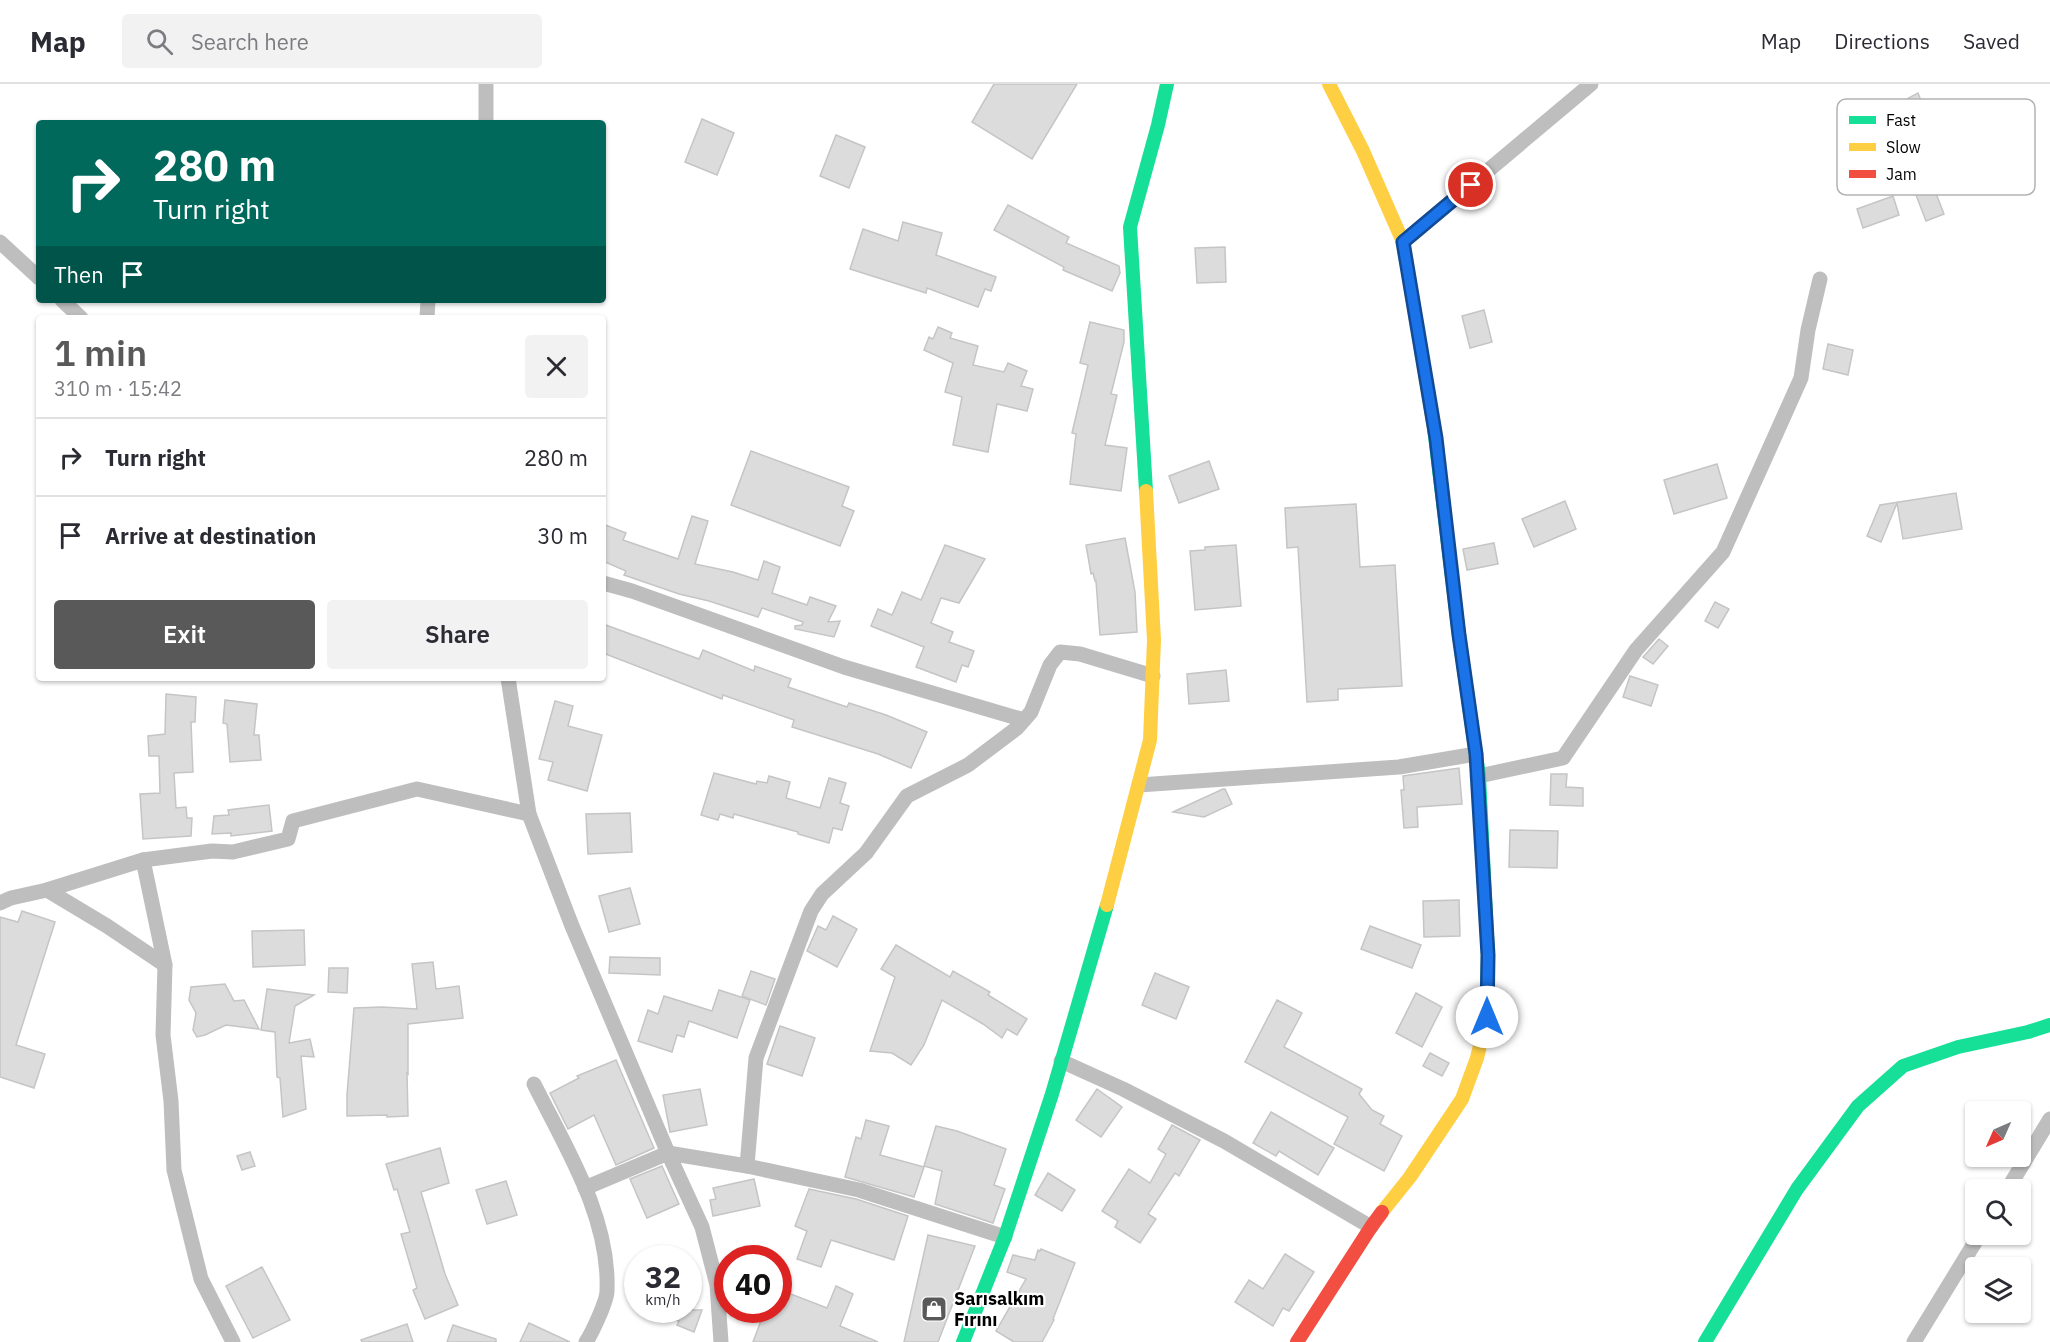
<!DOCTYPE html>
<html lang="en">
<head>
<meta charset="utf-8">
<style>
  body { margin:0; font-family:"IBM Plex Sans",sans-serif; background:#f2f2f3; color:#2b2b33; height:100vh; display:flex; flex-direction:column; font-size:22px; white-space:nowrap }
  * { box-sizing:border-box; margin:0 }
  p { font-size:20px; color:#7c7c81 }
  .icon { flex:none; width:33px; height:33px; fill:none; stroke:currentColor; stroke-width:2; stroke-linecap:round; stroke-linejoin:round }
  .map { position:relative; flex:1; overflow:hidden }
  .side { position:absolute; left:36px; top:231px; width:570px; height:366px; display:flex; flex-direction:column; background:#fff; border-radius:6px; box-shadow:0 2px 4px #0004 }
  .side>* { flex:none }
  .banner { position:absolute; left:36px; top:36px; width:570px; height:183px; border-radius:6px; box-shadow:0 2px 4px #0004; background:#00695c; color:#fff; overflow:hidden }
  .needle { width:39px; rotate:225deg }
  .tools { position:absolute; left:1965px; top:1017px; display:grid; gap:12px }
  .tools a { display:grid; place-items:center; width:66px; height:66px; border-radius:6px; background:#fff; box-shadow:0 2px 4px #0004; font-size:30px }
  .speed { position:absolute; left:624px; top:1161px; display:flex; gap:12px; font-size:30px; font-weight:700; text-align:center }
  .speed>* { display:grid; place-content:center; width:78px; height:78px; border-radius:50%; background:#fff; box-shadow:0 2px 4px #0004; line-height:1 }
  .speed small { font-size:15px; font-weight:400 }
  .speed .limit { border:9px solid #d22; background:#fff; color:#111 }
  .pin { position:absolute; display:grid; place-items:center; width:51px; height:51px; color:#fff; margin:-26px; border:3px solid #fff; border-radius:50%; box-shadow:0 2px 6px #0007 }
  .me { position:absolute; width:66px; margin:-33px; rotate:0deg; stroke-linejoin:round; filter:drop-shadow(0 0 4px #0008) }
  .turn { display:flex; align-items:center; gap:21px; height:126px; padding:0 18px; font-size:27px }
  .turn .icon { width:78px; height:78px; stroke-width:2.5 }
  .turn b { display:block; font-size:42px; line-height:51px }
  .then { display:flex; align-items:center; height:57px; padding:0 18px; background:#0003; gap:12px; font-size:22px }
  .round { display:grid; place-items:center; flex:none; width:63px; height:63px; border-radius:6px; background:#f2f2f3 }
  .summary { display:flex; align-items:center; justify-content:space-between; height:102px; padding:0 18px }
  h1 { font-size:36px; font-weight:600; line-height:45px; color:#595959 }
  .action { display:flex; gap:12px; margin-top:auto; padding:12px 18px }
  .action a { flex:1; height:69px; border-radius:6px; background:#595959; color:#fff; font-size:24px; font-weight:600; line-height:69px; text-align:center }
  .action a+a { background:#f2f2f3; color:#2b2b33 }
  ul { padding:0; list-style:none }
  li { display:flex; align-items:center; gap:18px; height:78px; padding:0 18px; border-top:2px solid #e1e1e2 }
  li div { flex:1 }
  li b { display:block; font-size:22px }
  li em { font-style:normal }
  header { display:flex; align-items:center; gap:36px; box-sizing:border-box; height:84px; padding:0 30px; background:#fff; border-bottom:2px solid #e1e1e2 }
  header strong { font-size:28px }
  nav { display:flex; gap:33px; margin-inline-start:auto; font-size:21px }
  .search { width:420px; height:54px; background:#f2f2f3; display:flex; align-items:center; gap:15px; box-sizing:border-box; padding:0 21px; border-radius:6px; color:#7c7c81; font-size:22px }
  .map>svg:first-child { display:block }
  .building { fill:#dcdcdc; stroke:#c5c5c5; stroke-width:1.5 }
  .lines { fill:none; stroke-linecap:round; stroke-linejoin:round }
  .street { stroke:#bebebe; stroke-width:15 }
  .fast { stroke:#16e098; stroke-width:14 }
  .slow { stroke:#ffcf43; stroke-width:14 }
  .jam { stroke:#f24e42; stroke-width:14 }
  .route-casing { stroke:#114b97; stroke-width:15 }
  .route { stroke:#1a73e8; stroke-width:10 }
  .labels { text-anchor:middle; stroke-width:4.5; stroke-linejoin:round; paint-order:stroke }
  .poi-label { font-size:18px; font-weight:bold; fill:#000; stroke:#fff; text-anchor:start }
  .key { fill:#fff; stroke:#b2b2b2; stroke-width:1.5 }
  .key-label { font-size:16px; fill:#000 }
</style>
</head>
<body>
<header>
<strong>Map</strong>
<div class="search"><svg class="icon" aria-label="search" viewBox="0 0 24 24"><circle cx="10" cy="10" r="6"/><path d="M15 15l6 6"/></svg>Search here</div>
<nav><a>Map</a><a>Directions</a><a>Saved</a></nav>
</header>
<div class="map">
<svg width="2050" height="1258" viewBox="0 0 2050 1258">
  <rect width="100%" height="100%" fill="#fff"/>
  <g class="building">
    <path d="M994,0H1077L1032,75L972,38Z"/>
    <path d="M1918,9L1941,67L1906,83L1882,28Z"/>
    <path d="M702,35L734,49L717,91L685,78Z"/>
    <path d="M836,51L865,63L849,104L820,92Z"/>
    <path d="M1934,104L1944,130L1926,137L1916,111Z"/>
    <path d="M1893,112L1899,131L1863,144L1857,125Z"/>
    <path d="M1008,121L1069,153L1066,159L1119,182L1120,189L1112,207L1063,186L1064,183L994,146Z"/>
    <path d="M903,138L942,149L936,171L996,193L991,207L985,205L978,223L927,204L926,209L850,185L863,145L898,157Z"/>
    <path d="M1225,163L1226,198L1197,199L1195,164Z"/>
    <path d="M1484,226L1492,258L1470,264L1462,232Z"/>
    <path d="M1090,238L1124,246V258L1111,310L1117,311L1105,361L1127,364L1121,407L1070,400L1076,350L1072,349L1088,281L1080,279Z"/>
    <path d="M938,243L952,249L950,254L978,262L973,281L1004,288L1008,279L1027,287L1021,302L1033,305L1027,327L997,320L988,368L953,361L962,313L945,308L953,279L924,266L929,253L933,255Z"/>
    <path d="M1828,260L1853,266L1848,291L1823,285Z"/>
    <path d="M751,367L849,403L842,422L854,427L840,462L731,421Z"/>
    <path d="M1209,377L1219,405L1179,419L1169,392Z"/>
    <path d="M1717,380L1727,414L1674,430L1664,396Z"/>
    <path d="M1956,409L1962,445L1903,455L1897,419L1881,458L1867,452L1880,421Z"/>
    <path d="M1565,417L1576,445L1534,463L1522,435Z"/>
    <path d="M1356,420L1360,483L1395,481L1402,602L1338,605V616L1307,618L1298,463L1287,464L1285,424Z"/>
    <path d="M692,432L708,437L695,480L733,488L758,496L764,477L780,483L772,509L807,521L810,513L836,522L828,538L840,537L834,553L795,545V542L802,541L803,538L762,524L758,533L709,517L679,510L624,491L626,487L603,477V440L626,449L623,456L678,475Z"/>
    <path d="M1125,454L1135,508L1137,548L1100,551L1096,497H1095L1093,489L1091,490L1086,461Z"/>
    <path d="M1494,459L1498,480L1467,486L1463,465Z"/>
    <path d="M945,461L985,475L959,519L941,514L931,539L953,548L949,558L974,567L968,583L962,581L956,598L916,583L924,563L871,542L878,525L892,531L902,508L921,516Z"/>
    <path d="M1236,461L1241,522L1195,526L1190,467L1205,466V463Z"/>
    <path d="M1715,518L1729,525L1718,544L1705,537Z"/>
    <path d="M603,540L699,575L703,566L754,587L755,582L791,595L788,603L847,623L849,619L886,631L927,648L911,684L878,670L792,643L794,636L723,611L722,615L603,569Z"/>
    <path d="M1659,555L1668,562L1653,580L1643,573Z"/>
    <path d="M1226,586L1229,617L1189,620L1187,590Z"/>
    <path d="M1630,592L1658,601L1651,622L1623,613Z"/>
    <path d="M166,610L196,613L195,638H191L193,688L174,689L176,724L186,723L187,734H192L191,752L143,755L140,710L160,709L159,672H149L148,652L165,650Z"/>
    <path d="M225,616L257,620L254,651H259L261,676L230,678L227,640L223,639Z"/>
    <path d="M555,617L573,622L568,642L602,651L587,707L548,696L553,678L539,675Z"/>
    <path d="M1459,684L1462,720L1417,723L1418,743L1404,744L1401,706H1404L1403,692Z"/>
    <path d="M714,689L756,700L757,697L767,699L769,692L790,698L786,714L820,724L829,694L846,699L840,719L849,722L842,746L833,744L829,759L798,750V748L734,730L733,734L720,730L718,736L701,731Z"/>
    <path d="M1551,690H1567L1566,703L1583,704V722L1550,721Z"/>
    <path d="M1223,705H1225L1232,720L1204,733L1173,728Z"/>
    <path d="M269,721L272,747L231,752V749L212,750L214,732L229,731L228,726Z"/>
    <path d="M630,729L632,768L588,770L586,730Z"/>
    <path d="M1510,746L1558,747L1557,784L1509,783Z"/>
    <path d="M630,804L640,840L609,848L599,812Z"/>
    <path d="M1459,816L1460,852L1424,853L1423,817Z"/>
    <path d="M22,827L55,838L16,961L45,970L34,1004L0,993V833L18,838Z"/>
    <path d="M833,832L857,845L837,883L807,867L818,842L826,846Z"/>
    <path d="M1370,842L1421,861L1412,884L1361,865Z"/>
    <path d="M304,846L305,881L253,883L252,847Z"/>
    <path d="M896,861L950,893L953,887L990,908L988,911L1027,935L1017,951L1007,945L1002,954L983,940L942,916L924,961L911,981L892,969L870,967L895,893L881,885Z"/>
    <path d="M610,873L660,874V891L609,889Z"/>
    <path d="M433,878L436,905L459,902L463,934L408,940V990L407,989L408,1032L387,1033V1031L347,1032V1011L354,924L382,923L417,925L412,880Z"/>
    <path d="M329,884H348L347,909L328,908Z"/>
    <path d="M751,887L775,895L766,921L742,912Z"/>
    <path d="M1155,889L1189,903L1176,935L1142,921Z"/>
    <path d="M225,900L234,917L244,916L259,945L226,941L205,951L197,953L193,946L196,929L189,916L191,903Z"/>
    <path d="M267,905L314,911L295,922L289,959L310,955L314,973L301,972L306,1025L283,1033L280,994L277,993L275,948L261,946Z"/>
    <path d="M719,906L750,916L737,954L689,937L684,953L677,951L672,968L638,957L648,926L658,930L664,912L712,927Z"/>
    <path d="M1416,909L1442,923L1422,963L1396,949Z"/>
    <path d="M1277,916L1302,929L1284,963L1362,1005L1359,1010L1372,1026L1384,1032L1380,1040L1402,1052L1384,1087L1334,1060L1348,1033L1245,978Z"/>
    <path d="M780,942L815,954L802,992L767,980Z"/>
    <path d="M1430,969L1449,979L1442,992L1423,982Z"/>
    <path d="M616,976L654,1064L616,1081L594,1031L568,1045L550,1009L579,994L577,992Z"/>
    <path d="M700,1005L707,1041L670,1048L663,1011Z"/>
    <path d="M1097,1005L1122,1023L1101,1053L1076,1036Z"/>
    <path d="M1271,1028L1334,1064L1318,1091L1279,1067L1276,1072L1253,1059Z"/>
    <path d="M866,1036L889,1042L880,1071L924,1083L914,1113L845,1093L856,1053L861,1055Z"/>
    <path d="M1172,1041L1200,1056L1179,1092L1175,1089L1148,1130L1156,1135L1140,1159L1115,1143L1118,1137L1102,1127L1129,1085L1150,1099L1166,1070L1158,1065Z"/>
    <path d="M936,1042L957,1047L1006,1065L994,1101L1005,1105L993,1139L935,1120L942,1087L924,1082Z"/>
    <path d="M440,1064L449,1099L421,1108L445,1190L458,1221L425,1235L413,1206L417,1204L401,1150L410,1148L397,1105L394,1106L386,1080Z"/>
    <path d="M250,1068L255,1082L242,1086L237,1072Z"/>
    <path d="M662,1082L679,1120L647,1134L630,1095Z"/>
    <path d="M1048,1089L1075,1106L1062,1127L1035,1111Z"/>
    <path d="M754,1095L760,1122L713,1132L710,1116L716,1115L713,1104Z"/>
    <path d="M506,1097L517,1131L487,1140L476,1106Z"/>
    <path d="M809,1105L856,1115L908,1132L894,1176L831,1156L821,1183L797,1175L807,1147L795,1142Z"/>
    <path d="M928,1151L975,1162L938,1258H904Z"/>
    <path d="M1041,1165L1075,1179L1053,1235L1054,1236L1042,1258H1014L996,1247L1026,1195L1007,1188L1013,1171L1035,1176L1038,1166L1040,1167Z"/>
    <path d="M1285,1170L1314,1188L1289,1227L1283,1224L1273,1242L1235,1218L1249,1196L1263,1205Z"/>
    <path d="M262,1183L290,1236L253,1254L226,1202Z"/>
    <path d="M836,1202L853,1210L840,1242L878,1258H753L765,1226H778V1205L827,1224Z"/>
    <path d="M653,1226H702L694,1248L677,1241L679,1237L652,1227Z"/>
    <path d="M529,1239L570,1258H520Z"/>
    <path d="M407,1240L413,1258H362L361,1256Z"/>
    <path d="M453,1241L496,1255V1258H447Z"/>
  </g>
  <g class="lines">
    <g class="street">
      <path d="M486,39V0"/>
      <path d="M0,158L39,194"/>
      <path d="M1403,158L1591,0"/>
      <path d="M62,216L81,234"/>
      <path d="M427,234L428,216"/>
      <path d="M603,499L632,507L844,583L1024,636"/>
      <path d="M508,594L529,730L572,842L668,1069L702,1143L717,1201L721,1258"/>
      <path d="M1479,692L1563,674L1636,566L1723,468L1801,294L1808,246L1820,195"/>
      <path d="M1139,701L1399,683L1476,670"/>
      <path d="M143,776L165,881L163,951L171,1017L174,1086L201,1195L233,1258"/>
      <path d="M47,806L107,842L165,881"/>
      <path d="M0,819L11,814L47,806L143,776L212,767L233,768L288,755L293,737L417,705L529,730"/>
      <path d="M1061,977L1123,1005L1224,1057L1371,1143"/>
      <path d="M534,1000C566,1064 610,1133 607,1207C607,1217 592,1249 586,1258"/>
      <path d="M747,1082L756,974L811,827L822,810L866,769L907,712L968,681L1017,644L1031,628L1050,581L1060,568L1080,570L1153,592"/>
      <path d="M585,1104L668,1069L747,1082L859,1106L1005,1153"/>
      <path d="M2007,1106L2050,1035"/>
      <path d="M1914,1258L1980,1150"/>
    </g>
    <g class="fast">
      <path d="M1434,344L1459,551L1479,692L1488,871L1487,917"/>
      <path d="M1146,407L1130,143L1158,41L1167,0"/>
      <path d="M963,1258L1005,1153L1052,1010L1107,821"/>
      <path d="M1705,1258L1797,1105L1858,1022L1903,982L1958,963L2028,948L2050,941"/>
    </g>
    <g class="slow">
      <path d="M1329,0L1363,67L1403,158L1434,344"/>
      <path d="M1107,821L1150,656L1154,556L1146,407"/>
      <path d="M1382,1128L1410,1093L1462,1015L1477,974L1487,933V917"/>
    </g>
    <path class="jam" d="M1297,1258L1371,1143L1382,1128"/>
  </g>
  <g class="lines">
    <g class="route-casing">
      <path id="route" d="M1471,101L1403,158L1436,354L1459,551L1476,670L1488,871L1487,933"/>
    </g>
    <use href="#route" class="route"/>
  </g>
  <defs>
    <g id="shop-square" transform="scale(1.35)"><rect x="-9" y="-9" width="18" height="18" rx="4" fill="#595959" stroke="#fff"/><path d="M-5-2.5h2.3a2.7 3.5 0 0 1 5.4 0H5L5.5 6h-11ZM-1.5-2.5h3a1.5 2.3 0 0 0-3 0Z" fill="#fff"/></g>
  </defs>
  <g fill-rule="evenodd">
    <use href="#shop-square" x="934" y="1225"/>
  </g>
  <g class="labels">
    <g class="poi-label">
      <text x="954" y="1221">Sarısalkım<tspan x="954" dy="21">Fırını</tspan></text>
    </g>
  </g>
  <rect x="1837" y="15" width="198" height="96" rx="9" class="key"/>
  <rect x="1849" y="32" width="27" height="8" fill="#16e098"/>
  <rect x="1849" y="59" width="27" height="8" fill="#ffcf43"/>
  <rect x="1849" y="86" width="27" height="8" fill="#f24e42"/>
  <g class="key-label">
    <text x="1886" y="42">Fast</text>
    <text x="1886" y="69">Slow</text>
    <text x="1886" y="96">Jam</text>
  </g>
</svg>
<div class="tools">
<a><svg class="needle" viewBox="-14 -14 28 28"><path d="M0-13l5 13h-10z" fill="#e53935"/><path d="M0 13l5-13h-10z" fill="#7c7c81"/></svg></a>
<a><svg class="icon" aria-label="search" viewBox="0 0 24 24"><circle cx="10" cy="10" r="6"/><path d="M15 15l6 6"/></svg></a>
<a><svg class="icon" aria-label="layers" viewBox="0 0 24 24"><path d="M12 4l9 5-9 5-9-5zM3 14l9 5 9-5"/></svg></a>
</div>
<div class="speed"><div>32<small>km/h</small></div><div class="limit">40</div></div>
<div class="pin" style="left:1471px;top:101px;background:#d93025"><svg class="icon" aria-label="arrive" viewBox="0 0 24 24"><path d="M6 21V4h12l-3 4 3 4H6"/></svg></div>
<svg class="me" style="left:1487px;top:933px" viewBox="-20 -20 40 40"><circle r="19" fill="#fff"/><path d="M0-13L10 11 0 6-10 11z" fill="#1a73e8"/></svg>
<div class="banner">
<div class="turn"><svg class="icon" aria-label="right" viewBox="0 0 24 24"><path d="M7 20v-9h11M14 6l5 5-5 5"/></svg><div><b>280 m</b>Turn right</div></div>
<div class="then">Then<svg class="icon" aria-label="arrive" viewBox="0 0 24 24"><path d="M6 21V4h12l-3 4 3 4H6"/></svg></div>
</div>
<section class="side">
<div class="summary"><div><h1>1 min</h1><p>310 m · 15:42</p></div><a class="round"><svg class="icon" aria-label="close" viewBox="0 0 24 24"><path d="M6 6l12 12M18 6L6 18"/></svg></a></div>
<ul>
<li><svg class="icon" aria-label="right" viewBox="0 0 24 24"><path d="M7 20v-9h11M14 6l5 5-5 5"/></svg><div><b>Turn right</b></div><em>280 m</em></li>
<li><svg class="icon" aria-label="arrive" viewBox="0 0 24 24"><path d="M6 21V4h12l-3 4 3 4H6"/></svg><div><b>Arrive at destination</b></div><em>30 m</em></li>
</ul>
<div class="action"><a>Exit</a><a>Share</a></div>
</section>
</div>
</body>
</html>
